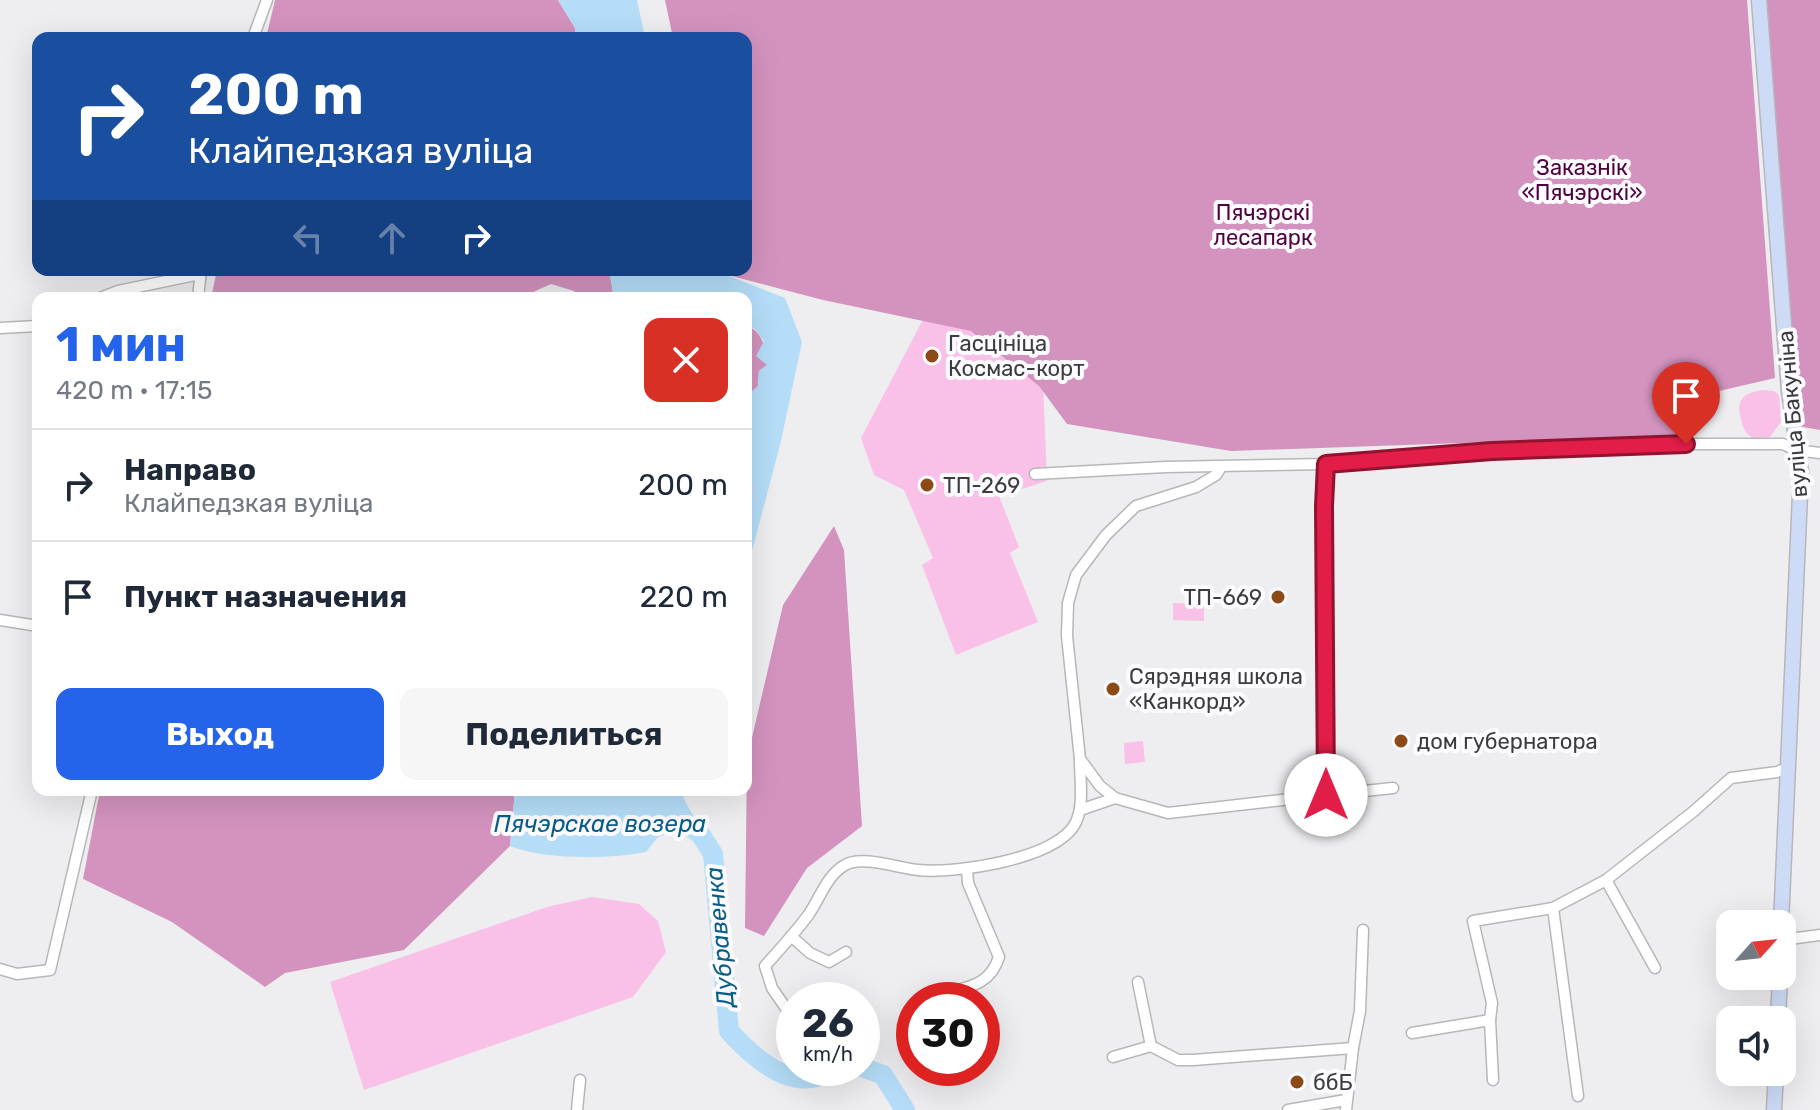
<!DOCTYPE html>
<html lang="ru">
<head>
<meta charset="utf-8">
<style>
  body { margin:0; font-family:Rubik,sans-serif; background:#f6f6f7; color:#1f2937; height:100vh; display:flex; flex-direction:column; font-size:30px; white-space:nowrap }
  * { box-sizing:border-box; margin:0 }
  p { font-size:26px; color:#747a83 }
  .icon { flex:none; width:44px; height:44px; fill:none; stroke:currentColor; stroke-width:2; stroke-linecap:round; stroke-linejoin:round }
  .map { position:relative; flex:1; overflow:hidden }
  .drawer { position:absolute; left:32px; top:292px; width:720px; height:504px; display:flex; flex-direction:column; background:#fff; border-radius:16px; box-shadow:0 8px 32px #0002 }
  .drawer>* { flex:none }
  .hud { position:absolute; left:32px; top:32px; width:720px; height:244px; border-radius:16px; box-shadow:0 8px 32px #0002; background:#1a4fa0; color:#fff; overflow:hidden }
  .needle { width:52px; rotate:63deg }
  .controls { position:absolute; left:1716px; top:910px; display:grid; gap:16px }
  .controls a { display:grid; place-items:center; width:80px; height:80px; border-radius:16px; background:#fff; box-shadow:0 8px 32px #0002; font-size:40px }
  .speed { position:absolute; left:776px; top:982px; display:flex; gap:16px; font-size:40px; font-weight:700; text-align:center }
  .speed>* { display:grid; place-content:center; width:104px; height:104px; border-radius:50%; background:#fff; box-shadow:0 8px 32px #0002; line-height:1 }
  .speed small { font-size:20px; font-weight:400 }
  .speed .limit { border:12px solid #d22; background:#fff; color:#111 }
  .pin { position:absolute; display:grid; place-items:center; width:68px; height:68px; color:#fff; margin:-82px -34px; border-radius:50% 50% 50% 0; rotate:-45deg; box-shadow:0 0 8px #0007 }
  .pin .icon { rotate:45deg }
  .me { position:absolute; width:88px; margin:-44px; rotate:0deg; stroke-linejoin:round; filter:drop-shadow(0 0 6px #0008) }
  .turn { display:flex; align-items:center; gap:28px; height:168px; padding:0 24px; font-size:36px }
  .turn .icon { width:104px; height:104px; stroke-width:2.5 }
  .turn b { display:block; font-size:56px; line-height:68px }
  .lanes { display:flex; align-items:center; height:76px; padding:0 24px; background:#0003; justify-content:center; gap:40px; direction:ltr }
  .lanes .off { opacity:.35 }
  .round { display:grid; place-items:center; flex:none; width:84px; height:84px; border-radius:16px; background:#f6f6f7 }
  .head { display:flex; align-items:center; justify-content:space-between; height:136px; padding:0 24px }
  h1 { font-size:48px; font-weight:700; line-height:60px; color:#2563eb }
  .button { display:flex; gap:16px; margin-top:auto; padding:16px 24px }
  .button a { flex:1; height:92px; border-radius:16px; background:#2563eb; color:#fff; font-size:32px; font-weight:700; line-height:92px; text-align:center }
  .button a+a { background:#f6f6f7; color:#1f2937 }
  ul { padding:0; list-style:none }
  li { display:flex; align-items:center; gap:24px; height:112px; padding:0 24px; border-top:2px solid #e0e1e3 }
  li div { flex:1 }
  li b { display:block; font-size:30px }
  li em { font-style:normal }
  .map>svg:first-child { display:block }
  .green { fill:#f9c1e7 }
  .forest { fill:#d393be }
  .water { fill:#b5ddf8 }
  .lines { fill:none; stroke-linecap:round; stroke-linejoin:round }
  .river { stroke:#b5ddf8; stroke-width:20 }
  .street-casing { stroke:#b7b7ba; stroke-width:13 }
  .secondary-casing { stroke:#b7b7ba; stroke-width:17 }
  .street { stroke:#fff; stroke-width:10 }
  .secondary { stroke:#cedbf6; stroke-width:14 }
  .route-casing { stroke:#92132f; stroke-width:20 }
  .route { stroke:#e11d48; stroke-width:14 }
  .poi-dot { fill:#8b4a16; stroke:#fcfbff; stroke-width:3 }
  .labels { text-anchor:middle; stroke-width:8; stroke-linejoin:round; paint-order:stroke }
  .park-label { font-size:22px; fill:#4f023f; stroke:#fcfbff }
  .poi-label { font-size:22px; fill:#3c3c3e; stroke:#fcfbff; text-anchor:start }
  .street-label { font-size:22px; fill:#3c3c3e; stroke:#fcfbff }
  .water-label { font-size:24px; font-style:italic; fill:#095e89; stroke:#fcfbff }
</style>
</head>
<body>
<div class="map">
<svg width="1820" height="1110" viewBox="0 0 1820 1110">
  <rect width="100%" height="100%" fill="#eeeef1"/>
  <g class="green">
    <path d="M929,308L1041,332L1047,481L999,496L1019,547L1010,553L1038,622L956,655L922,565L933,558L904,490L874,475L861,438Z"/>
    <path d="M1764,390L1774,391L1779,395L1781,422L1770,437C1764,437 1756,440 1750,436C1745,433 1742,425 1741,419C1735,399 1745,392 1764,390Z"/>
    <path d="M1173,603L1204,604V621L1173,620Z"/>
    <path d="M1143,741L1145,762L1125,764L1124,743Z"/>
    <path d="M592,897L639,904L658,921L666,952L633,997L364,1090L330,982L547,907Z"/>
  </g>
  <g class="forest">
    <path d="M275,0H558L575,28V38H266Z"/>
    <path d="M665,0H1747L1775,378L1715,392L1690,435L1231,451L1067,424L1039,386L971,331L823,300L724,274L722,270H746V38H673Z"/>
    <path d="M1767,0H1820V430L1797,426Z"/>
    <path d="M217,270H609L614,298H579L574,291L551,284L531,293L528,298H211Z"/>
    <path d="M746,325C764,333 765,347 767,365L759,371L758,386L746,397Z"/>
    <path d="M834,526L844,550L862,826L807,868L764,936L745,928L747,759L783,605Z"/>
    <path d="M100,790H515L510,846L404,950L285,973L265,987L172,922L83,879Z"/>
  </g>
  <g class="water">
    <path d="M558,0H637L645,38H575V28Z"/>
    <path d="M609,270H714L785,298L802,342L781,441L746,574V448L751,442L746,397L758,386L759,371L767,365L756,356L764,341L755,329L746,325V298H614Z"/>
    <path d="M515,790H681L689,814L686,823L680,830L658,837L646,852C610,859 544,860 510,846Z"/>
  </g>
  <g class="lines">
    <g class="river">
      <path d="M667,790L686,823L701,835L713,854L729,1031C748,1052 781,1083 812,1078C820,1077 829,1071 836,1068"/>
      <path d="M862,1067L883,1075L905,1110"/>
    </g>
    <g class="street-casing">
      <g id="street">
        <path d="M253,38L267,0"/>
        <path d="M100,298L118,291L200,274"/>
        <path d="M198,298L201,270"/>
        <path d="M0,328L38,326"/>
        <path d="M1221,467L1216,475L1196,487L1136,506L1106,535L1076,575L1068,603L1067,636L1080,759L1100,786L1115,798L1168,813L1326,795L1324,506L1326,464"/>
        <path d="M1035,474L1165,467L1326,464L1492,451L1658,444H1783L1796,450L1820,453"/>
        <path d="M0,620L38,626"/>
        <path d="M1326,795L1393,788"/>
        <path d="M1080,810L1115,798"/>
        <path d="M1606,880L1655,968"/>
        <path d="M1553,908L1578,1096"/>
        <path d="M791,936L810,953L829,962L846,952"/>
        <path d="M1782,940L1820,935"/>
        <path d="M0,969L17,974L50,970L92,790"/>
        <path d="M1138,982L1151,1046L1178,1060H1193L1353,1048"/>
        <path d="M936,996C965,987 989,988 999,957L968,883L967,869"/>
        <path d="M794,1020L772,988L765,966C780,949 796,932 809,914C820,898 827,875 845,865C861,855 899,868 918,870C955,874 1059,859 1076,822C1084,805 1080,780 1080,761"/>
        <path d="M1490,1020L1493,1080"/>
        <path d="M1412,1033L1490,1020L1492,1003L1473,921L1553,908L1606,880L1694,811L1731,778L1777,772L1789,767"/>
        <path d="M1113,1057L1151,1046"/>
        <path d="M577,1110L580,1080"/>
        <path d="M1288,1110L1346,1100"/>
        <path d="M1346,1110L1353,1048L1360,1011L1363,930"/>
      </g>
    </g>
    <g class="secondary-casing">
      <g id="secondary">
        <path d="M1759,0L1789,392L1801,472L1781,924"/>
        <path d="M1778,1020L1780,976"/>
        <path d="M1774,1110L1776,1072"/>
      </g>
    </g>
    <use href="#street" class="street"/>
    <use href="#secondary" class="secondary"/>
  </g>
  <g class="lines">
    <g class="route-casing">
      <path id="route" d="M1326,795L1324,506L1326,464L1492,451L1686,444"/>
    </g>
    <use href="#route" class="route"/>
  </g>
  <g class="poi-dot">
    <circle cx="932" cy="356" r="8"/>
    <circle cx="927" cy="485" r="8"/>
    <circle cx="1278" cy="597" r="8"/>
    <circle cx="1113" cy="689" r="8"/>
    <circle cx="1401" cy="741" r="8"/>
    <circle cx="1297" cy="1082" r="8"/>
  </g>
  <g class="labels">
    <g class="park-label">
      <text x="1582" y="175">Заказнік<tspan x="1582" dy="25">«Пячэрскі»</tspan></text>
      <text x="1263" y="220">Пячэрскі<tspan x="1263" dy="25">лесапарк</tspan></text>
    </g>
    <g class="poi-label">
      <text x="948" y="351">Гасцініца<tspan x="948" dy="25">Космас-корт</tspan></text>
      <text x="943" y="493">ТП-269</text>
      <text x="1262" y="605" text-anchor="end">ТП-669</text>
      <text x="1129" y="684">Сярэдняя школа<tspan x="1129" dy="25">«Канкорд»</tspan></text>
      <text x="1417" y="749">дом губернатора</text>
      <text x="1313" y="1090">ббБ</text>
    </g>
    <g class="street-label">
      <text transform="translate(1792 414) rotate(-95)" y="8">вуліца Бакуніна</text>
    </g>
    <g class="water-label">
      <text x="600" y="832">Пячэрскае возера</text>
      <text transform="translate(720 937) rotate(-95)" y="8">Дубравенка</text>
    </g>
  </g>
</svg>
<div class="controls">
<a><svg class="needle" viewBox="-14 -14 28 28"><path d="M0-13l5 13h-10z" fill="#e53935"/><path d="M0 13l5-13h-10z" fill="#747a83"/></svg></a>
<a><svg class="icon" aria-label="sound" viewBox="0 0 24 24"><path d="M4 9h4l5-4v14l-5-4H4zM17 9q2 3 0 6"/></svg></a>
</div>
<div class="speed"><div>26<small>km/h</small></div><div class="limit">30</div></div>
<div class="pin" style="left:1686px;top:444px;background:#d93025"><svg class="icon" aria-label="arrive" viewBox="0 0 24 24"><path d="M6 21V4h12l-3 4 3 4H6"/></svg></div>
<svg class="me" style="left:1326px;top:795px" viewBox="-20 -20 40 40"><circle r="19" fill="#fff"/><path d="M0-13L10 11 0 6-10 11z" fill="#e11d48"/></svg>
<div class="hud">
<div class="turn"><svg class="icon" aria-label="right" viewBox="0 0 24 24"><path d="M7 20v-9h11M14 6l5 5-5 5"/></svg><div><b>200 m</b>Клайпедзкая вуліца</div></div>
<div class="lanes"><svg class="icon off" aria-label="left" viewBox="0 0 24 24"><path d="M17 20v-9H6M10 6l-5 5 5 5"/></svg><svg class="icon off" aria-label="ahead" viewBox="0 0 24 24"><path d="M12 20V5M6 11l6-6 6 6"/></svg><svg class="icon" aria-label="right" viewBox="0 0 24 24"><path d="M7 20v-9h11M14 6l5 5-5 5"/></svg></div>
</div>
<section class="drawer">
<div class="head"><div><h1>1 мин</h1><p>420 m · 17:15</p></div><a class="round" style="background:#d93025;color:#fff"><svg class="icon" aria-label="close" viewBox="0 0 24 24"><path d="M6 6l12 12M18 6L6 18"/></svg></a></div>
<ul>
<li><svg class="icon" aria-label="right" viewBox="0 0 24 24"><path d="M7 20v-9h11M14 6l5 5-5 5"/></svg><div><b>Направо</b><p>Клайпедзкая вуліца</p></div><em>200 m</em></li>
<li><svg class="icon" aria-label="arrive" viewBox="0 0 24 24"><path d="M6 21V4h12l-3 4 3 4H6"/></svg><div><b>Пункт назначения</b></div><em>220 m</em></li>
</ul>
<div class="button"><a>Выход</a><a>Поделиться</a></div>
</section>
</div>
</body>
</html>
